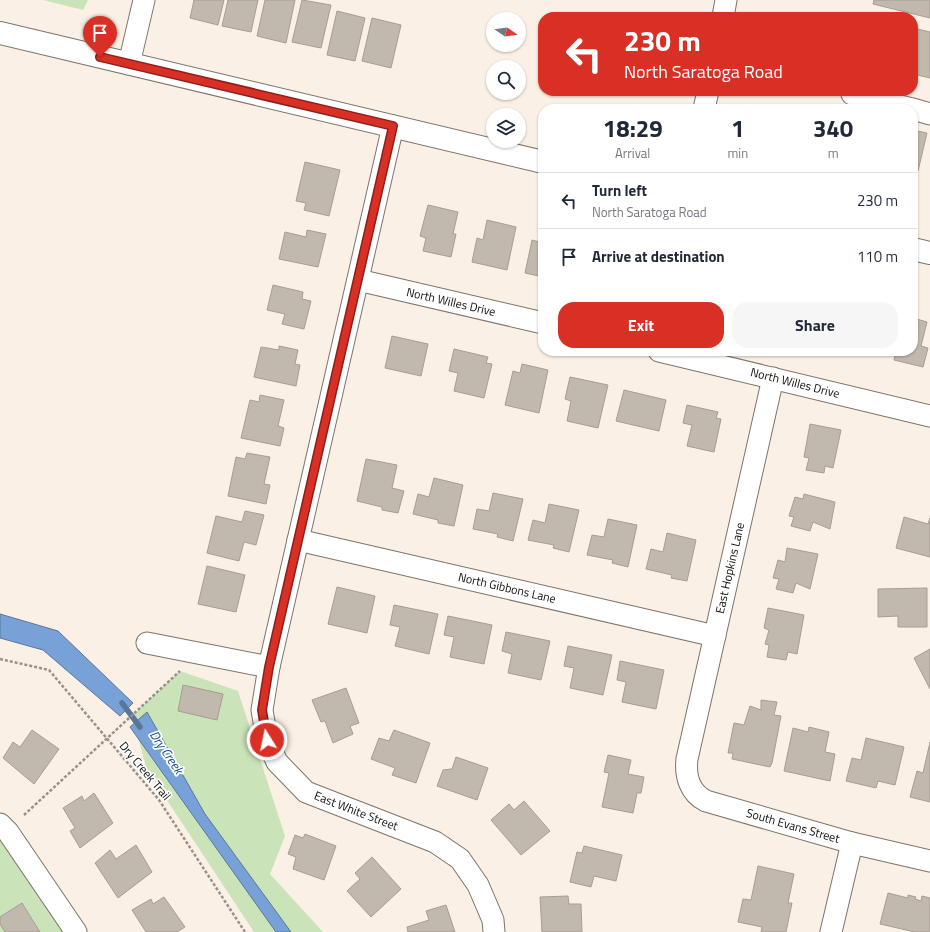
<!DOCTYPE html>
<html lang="en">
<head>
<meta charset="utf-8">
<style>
  body { margin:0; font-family:"Titillium Web",sans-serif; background:#f6f6f7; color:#1f2937; height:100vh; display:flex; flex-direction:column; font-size:15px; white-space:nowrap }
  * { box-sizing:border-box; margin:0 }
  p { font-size:13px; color:#747a83 }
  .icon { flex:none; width:22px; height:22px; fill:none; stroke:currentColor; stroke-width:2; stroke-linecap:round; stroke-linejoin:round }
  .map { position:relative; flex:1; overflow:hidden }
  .drawer { position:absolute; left:538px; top:104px; width:380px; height:252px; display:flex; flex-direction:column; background:#fff; border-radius:16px; box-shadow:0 1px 3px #0004 }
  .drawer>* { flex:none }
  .top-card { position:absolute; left:538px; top:12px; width:380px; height:84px; border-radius:16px; box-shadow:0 1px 3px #0004; background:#d93025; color:#fff; overflow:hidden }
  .needle { width:26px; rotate:103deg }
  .controls { position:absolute; left:486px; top:12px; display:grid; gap:8px }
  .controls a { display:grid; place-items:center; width:40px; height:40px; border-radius:50%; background:#fff; box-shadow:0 1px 3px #0004; font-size:20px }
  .pin { position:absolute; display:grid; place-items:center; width:34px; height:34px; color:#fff; margin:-41px -17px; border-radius:50% 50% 50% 0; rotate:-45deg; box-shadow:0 0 4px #0007 }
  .pin .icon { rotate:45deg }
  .me { position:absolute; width:44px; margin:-22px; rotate:350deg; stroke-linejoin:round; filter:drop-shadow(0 0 3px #0008) }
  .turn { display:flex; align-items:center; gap:14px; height:84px; padding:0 20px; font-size:18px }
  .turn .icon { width:52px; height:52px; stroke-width:2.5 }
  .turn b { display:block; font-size:28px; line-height:34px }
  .eta { display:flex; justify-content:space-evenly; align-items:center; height:68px; text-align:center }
  .eta b { font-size:24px; font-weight:700; line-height:28px }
  .button { display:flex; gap:8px; margin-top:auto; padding:8px 20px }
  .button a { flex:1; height:46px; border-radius:16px; background:#d93025; color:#fff; font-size:16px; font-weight:700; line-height:46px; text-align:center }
  .button a+a { background:#f6f6f7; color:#1f2937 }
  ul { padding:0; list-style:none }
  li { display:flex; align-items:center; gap:12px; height:56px; padding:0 20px; border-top:1px solid #e0e1e3 }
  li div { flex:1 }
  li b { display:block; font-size:15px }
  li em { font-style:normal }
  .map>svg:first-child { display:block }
  .green { fill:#cbe3b9 }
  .water { fill:#78a2d7; stroke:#59769a }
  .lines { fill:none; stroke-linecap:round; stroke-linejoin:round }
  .stream { stroke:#59769a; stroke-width:5.5 }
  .building { fill:#c1b8ae; stroke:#a69d93 }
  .minor-casing { stroke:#7c746a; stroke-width:23 }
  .major-casing { stroke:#7c746a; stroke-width:24 }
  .path { stroke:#98918a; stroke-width:2.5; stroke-dasharray:3 2; stroke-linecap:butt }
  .minor { stroke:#fff; stroke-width:21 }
  .major { stroke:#fff; stroke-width:22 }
  .route-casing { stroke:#8d1f18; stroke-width:10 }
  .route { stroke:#d93025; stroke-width:7 }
  .labels { text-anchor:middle; stroke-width:3.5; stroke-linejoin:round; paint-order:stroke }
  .street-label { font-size:12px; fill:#120f0c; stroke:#fff }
  .water-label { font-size:13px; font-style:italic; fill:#164d8e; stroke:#fff }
</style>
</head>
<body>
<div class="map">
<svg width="930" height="932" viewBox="0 0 930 932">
  <rect width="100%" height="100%" fill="#faf0e5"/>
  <g class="green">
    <path d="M43,0H88L83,10Z"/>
    <path d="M180,671L238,691L285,836L270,874L323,932H254L147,770L132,716Z"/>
    <path d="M0,836L65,932H0Z"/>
  </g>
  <g class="water">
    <path d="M0,614L58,631L133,703L120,716L43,650L0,638Z"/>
    <path d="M147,712L205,814L291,932H276L130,727Z"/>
  </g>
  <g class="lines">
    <path class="stream" d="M122,703L140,727"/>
  </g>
  <g class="building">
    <path d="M194,0H224L218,25L190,18Z"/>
    <path d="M228,0H258L251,32L222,26Z"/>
    <path d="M265,0H295L286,43L257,36Z"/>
    <path d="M302,0L331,5L321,48L292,42Z"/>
    <path d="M874,0H930V18L873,4Z"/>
    <path d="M337,11L365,18L355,61L327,55Z"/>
    <path d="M372,18L401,25L391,68L362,61Z"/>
    <path d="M913,28L930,32V78L913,74Z"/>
    <path d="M913,130L927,133L918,171L913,169Z"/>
    <path d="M305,162L340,170L329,216L304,210L306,203L296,201Z"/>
    <path d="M428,205L458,212L453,234H456L451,257L423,251L426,238L420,236Z"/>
    <path d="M487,220L516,227L507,270L472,262L477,238L483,240Z"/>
    <path d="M307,230L326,234L318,267L279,259L285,232L306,237Z"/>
    <path d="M532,240L543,243V277L525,273Z"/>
    <path d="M273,285L303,292L302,299L311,301L304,329L282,324L285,314L267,310Z"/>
    <path d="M913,318L927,322L921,346L928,348L923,367L894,360L896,351H913Z"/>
    <path d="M392,336L428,344L421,376L385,368Z"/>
    <path d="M279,346L298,350L295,364L300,365L296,386L254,377L261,347L279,350Z"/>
    <path d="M454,349L488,357L486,363L492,364L484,398L454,391L458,373L449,371Z"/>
    <path d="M522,364L548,370L539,413L505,405L513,371L520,373Z"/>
    <path d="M570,377L608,385L598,428L567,421L571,401L565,399Z"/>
    <path d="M624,390L666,400L659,431L616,421Z"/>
    <path d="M260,395L284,400L278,426L284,428L280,446L241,438L250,400L259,402Z"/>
    <path d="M687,405L718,412L716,418L721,419L714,452L687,446L692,425L683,423Z"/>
    <path d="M810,424L841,430L833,468L825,466L824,473L806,470L809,458L804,457Z"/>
    <path d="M247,453L270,457L264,484L270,485L266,504L228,496L236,457L245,459Z"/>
    <path d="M366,459L397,465L392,488L404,491L398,513L382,510V507L357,501Z"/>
    <path d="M434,478L463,485L454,526L438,523V520L413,514L418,494L429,497Z"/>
    <path d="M493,493L523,499L513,541L497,537L498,534L473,529L477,509L489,511Z"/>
    <path d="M804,494L835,502L830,529L813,522L810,531L791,526L794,517L789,516L795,497L803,499Z"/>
    <path d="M549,504L579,510L569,552L553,548L554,545L528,540L533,520L545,523Z"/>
    <path d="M245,511L264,515L256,545L244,542L239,561L207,553L216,516L242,522Z"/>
    <path d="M904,517L928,524L930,518V557L896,548Z"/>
    <path d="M608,519L637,525L628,567L612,563L613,560L587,555L592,535L604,537Z"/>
    <path d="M667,533L696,540L687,581L671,578L672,575L646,569L651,549L663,552Z"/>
    <path d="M787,548L818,554L810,589L796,583L793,593L776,589L779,579L773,578L778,560L785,562Z"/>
    <path d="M207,566L245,575L236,612L198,604Z"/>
    <path d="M337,587L375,596L367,633L328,624Z"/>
    <path d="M927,588V627H898V616L878,617V589Z"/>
    <path d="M394,605L438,614L429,654L395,646L400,627L390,625Z"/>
    <path d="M768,608L804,615L797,654L788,652L786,660L767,657L769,645L765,644L769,630L764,628Z"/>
    <path d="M448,616L492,625L484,664L450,657L454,637L444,635Z"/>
    <path d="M506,632L550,641L541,680L508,673L512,654L502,651Z"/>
    <path d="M568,646L612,655L603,695L570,688L574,668L564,666Z"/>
    <path d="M930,649V689L914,658Z"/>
    <path d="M620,661L664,670L656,709L622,702L626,682L617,680Z"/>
    <path d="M183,685L223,694L217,720L178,711Z"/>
    <path d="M346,688L359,723L350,726L353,734L333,743L325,721L321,722L312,700Z"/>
    <path d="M761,700L777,702L774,715L781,716L772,763L770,767L732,759L733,753H728L734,723L744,725L750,706L761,710Z"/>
    <path d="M809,727L829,732L825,752L835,754L830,781L784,771L793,728L808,732Z"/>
    <path d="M32,730L59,749L34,784L3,758L13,742L20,747Z"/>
    <path d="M394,730L430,743L416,783L392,775L395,768L371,759L379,738L389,741Z"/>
    <path d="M866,738L904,747L895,785L878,781L876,788L846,781L852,758L861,760Z"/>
    <path d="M930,742V802L910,797L917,771L923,773Z"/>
    <path d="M608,755L631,760L628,774L644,777L641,793H637L633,813L602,807L609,773L604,772Z"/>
    <path d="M456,757L488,768L477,800L437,786L443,770L452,769Z"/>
    <path d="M94,793L113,823L80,848L70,831L75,828L63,808L82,796L84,801Z"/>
    <path d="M524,801L550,831L521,855L491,820L509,804L514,810Z"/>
    <path d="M305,834L336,846L324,880L293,869L296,857L288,854L295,835L303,838Z"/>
    <path d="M136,845L152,872L118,898L95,863L110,850L116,859Z"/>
    <path d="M584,846L622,855L616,881L594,876L591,887L570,882L577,852L582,853Z"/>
    <path d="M372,857L401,889L371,917L347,891L360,879L355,873Z"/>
    <path d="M758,866L794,874L788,903H792L786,932H761L762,927L738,922L743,899L751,900Z"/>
    <path d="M888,893L908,898V895L916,897L915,899L921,901L922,896L930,898V932H915L880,924Z"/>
    <path d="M568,896L569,904H581L582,932H542L540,897Z"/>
    <path d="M164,897L185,927L177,932H146L132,910L151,899L153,904Z"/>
    <path d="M22,903L25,908L40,932H5L0,924V917Z"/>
    <path d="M446,905L455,932H408L407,927L429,920L426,911Z"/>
  </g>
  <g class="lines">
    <g class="minor-casing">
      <g id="minor">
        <path d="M723,17L726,0"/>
        <path d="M129,64L144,0"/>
        <path d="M852,94L912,109"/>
        <path d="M704,109L708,91"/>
        <path d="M913,109L930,114"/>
        <path d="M393,126L269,667L262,710L267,740L277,762L306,792L435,842L460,859L478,885L493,920L494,932"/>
        <path d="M358,280L543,323"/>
        <path d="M659,351L930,416"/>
        <path d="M773,378L687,759C685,776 690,793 706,801L852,843L930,861"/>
        <path d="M298,540L715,636"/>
        <path d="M147,643L269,667"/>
        <path d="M0,824L8,832L76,932"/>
        <path d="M831,932L852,843"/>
      </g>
    </g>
    <g class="major-casing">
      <g id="major">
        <path d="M0,33L543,162"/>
        <path d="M913,249L930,253"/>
      </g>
    </g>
    <g class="path">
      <path d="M0,659L49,670L159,800L245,932"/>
      <path d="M24,815L180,671"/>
    </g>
    <use href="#minor" class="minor"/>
    <use href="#major" class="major"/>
  </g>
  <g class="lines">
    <g class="route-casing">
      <path id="route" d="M100,57L393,126L269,667L262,710L267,740"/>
    </g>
    <use href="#route" class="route"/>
  </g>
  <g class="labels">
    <g class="street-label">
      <text transform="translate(451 302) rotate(13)" y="4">North Willes Drive</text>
      <text transform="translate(795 383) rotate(14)" y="4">North Willes Drive</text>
      <text transform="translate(730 568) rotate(-77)" y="4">East Hopkins Lane</text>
      <text transform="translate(507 588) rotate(13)" y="4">North Gibbons Lane</text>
      <text transform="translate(145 771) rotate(50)" y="4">Dry Creek Trail</text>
      <text transform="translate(356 811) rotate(21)" y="4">East White Street</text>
      <text transform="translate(793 826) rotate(16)" y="4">South Evans Street</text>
    </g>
    <g class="water-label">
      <text transform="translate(167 752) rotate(56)" y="5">Dry Creek</text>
    </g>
  </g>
</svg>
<div class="controls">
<a><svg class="needle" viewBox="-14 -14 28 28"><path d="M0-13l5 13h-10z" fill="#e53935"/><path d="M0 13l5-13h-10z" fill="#747a83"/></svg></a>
<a><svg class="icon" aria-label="search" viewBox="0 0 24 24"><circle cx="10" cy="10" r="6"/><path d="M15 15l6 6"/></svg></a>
<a><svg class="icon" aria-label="layers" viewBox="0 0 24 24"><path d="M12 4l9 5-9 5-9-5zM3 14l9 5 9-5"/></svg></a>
</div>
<div class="pin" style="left:100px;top:57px;background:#d93025"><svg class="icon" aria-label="arrive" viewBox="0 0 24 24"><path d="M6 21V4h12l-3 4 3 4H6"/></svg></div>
<svg class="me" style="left:267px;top:740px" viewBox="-20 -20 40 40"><circle r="17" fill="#d93025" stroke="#fff" stroke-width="3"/><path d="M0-11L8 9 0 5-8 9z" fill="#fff"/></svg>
<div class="top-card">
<div class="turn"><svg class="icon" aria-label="left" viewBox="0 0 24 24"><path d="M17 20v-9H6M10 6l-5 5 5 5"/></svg><div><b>230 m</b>North Saratoga Road</div></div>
</div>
<section class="drawer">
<div class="eta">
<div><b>18:29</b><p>Arrival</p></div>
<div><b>1</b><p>min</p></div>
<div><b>340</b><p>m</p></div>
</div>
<ul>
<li><svg class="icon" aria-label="left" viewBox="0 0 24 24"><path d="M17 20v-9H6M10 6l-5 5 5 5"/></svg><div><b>Turn left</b><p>North Saratoga Road</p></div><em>230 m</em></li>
<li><svg class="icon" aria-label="arrive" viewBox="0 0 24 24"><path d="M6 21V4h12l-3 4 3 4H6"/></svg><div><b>Arrive at destination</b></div><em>110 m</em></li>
</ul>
<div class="button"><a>Exit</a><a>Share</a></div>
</section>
</div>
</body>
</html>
